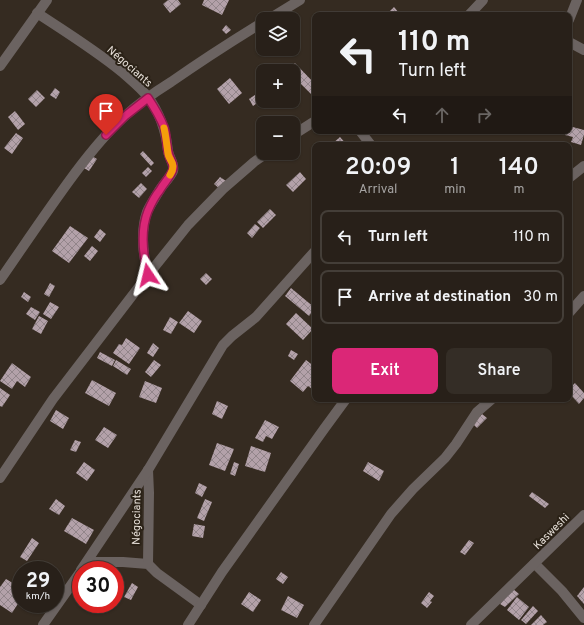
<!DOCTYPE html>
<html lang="en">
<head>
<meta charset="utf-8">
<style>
  body { margin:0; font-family:Overpass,sans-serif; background:#342d26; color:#f1f3f6; height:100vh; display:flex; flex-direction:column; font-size:15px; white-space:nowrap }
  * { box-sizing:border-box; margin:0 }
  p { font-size:13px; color:#a5a3a2 }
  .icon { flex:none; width:22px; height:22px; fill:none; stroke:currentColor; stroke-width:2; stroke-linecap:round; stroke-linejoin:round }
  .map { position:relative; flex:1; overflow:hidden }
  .drawer { position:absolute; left:312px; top:142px; width:260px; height:260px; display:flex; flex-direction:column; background:#282019; border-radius:8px; box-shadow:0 1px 3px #0004,0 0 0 1px #443e38 }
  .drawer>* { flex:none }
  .hud { position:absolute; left:312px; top:12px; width:260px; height:122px; border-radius:8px; box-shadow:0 1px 3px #0004,0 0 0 1px #443e38; background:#282019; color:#f1f3f6; overflow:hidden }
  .buttons { position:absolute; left:256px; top:12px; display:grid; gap:8px }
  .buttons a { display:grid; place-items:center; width:44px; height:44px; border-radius:8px; background:#282019; box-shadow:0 1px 3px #0004,0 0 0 1px #443e38; font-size:20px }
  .speed { position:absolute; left:12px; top:561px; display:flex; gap:8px; font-size:20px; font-weight:700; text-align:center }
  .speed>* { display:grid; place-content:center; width:52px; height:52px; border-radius:50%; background:#282019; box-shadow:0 1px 3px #0004,0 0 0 1px #443e38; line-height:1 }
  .speed small { font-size:10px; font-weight:400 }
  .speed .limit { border:6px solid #d22; background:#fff; color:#111 }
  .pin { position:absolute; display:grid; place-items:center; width:34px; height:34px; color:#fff; margin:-41px -17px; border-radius:50% 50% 50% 0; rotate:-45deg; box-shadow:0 0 4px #0007 }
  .pin .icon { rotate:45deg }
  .me { position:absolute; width:44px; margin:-22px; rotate:350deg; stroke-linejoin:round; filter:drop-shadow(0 0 3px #0008) }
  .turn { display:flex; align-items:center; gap:14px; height:84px; padding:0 20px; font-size:18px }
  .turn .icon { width:52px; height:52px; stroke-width:2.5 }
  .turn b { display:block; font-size:28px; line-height:34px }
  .lanes { display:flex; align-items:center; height:38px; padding:0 20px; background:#0003; justify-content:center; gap:20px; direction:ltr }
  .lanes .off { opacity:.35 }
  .eta { display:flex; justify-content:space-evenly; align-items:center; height:68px; text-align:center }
  .eta b { font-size:24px; font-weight:600; line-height:28px }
  .button { display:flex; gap:8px; margin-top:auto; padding:8px 20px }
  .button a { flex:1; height:46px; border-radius:8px; background:#db2777; color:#fff; font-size:16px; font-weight:600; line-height:46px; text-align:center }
  .button a+a { background:#342d26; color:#f1f3f6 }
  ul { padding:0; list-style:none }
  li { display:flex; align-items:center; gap:12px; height:54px; margin:0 8px 6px; padding:0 12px; border:2px solid #443e38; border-radius:8px }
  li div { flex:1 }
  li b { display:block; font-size:15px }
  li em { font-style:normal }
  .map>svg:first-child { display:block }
  .building { fill:url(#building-cross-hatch) }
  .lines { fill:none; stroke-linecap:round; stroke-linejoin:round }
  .minor { stroke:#6b6361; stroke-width:10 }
  .route-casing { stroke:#8e194d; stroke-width:10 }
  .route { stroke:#db2777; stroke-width:7 }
  .slow { stroke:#f59e0b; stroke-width:7 }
  .labels { text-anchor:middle; stroke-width:4; stroke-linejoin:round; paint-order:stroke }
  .street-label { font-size:11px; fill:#e8e1da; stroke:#2b2217 }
</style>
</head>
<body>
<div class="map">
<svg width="584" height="625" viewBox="0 0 584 625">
  <defs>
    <pattern id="building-cross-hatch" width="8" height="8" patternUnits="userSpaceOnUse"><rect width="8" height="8" fill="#b3a1a9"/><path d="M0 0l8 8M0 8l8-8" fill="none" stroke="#92858a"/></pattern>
  </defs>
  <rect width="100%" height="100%" fill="#352b21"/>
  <g class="building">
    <path d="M168,0H178L181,4L170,13L163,4Z"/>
    <path d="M204,0H229L222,15L202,5Z"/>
    <path d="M394,7L399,13L396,15H386Z"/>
    <path d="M226,25L231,30L226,34L222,30Z"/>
    <path d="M295,63L315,84V98L297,80L295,82L293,80V71H287Z"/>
    <path d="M230,78L242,93L229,104L217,89Z"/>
    <path d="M55,88L60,92L56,99L50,95Z"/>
    <path d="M37,90L45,98L36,107L28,99Z"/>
    <path d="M258,93L262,100L253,106L249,99Z"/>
    <path d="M273,101H287L279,108Z"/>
    <path d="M15,111L25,124L18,130L8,117Z"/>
    <path d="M569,126L584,130V135L581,145L571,142L573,137L565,135L566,131H569Z"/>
    <path d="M16,133L23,138L12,154L4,148Z"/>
    <path d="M340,137L347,145H331Z"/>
    <path d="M143,151L154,163L151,166L140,154Z"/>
    <path d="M90,155L97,159L89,171L82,167Z"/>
    <path d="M148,167L152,171L146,177L142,173Z"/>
    <path d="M300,172L306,179L293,192L286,185Z"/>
    <path d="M220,177L226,181L220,189L214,184Z"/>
    <path d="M141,183L147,189L139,198L132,192Z"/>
    <path d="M270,209L276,215L263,228L257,222Z"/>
    <path d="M255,224L260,228L252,238L247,233Z"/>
    <path d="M70,226L88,238L69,263L52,251Z"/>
    <path d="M100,229L106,234L100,242L94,237Z"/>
    <path d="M92,246L98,251L90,261L84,256Z"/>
    <path d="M206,273L212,279L206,285L200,279Z"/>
    <path d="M50,283L55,286L49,297L44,294Z"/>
    <path d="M291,288L315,308L309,316L285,296Z"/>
    <path d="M24,292L31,297L28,302L21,297Z"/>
    <path d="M50,302L59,307L51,319L43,314Z"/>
    <path d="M31,307L40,312L35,320L26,314Z"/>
    <path d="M188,311L202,321L194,333L179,323Z"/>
    <path d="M296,313L313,329L303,340L286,324Z"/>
    <path d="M39,316L48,321L41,334L32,329Z"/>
    <path d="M170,317L178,322L171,334L163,330Z"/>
    <path d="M126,338L140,348L129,364L113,353L119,344L122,345Z"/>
    <path d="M153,343L159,348L153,357L147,353Z"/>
    <path d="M291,350L298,354L294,360L288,356Z"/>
    <path d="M100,352L115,360L112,366L97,358Z"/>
    <path d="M116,360L131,369L127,375L113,366Z"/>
    <path d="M154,360L161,365L151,377L145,372Z"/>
    <path d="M306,360L315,367V386L312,389L308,386L303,392L290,381Z"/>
    <path d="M12,363L31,377L25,387L17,381L12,389L0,381Z"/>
    <path d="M92,380L116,393L109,406L85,393Z"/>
    <path d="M145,381L162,388L156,403L139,397Z"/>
    <path d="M575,383L584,393V398L579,404L569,393V389Z"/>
    <path d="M0,388L10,395L2,407L0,406Z"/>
    <path d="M217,401L228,406L222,419L212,414Z"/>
    <path d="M56,410L69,418L63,429L50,421Z"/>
    <path d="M482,414L487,418L477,428L473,424Z"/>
    <path d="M265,420L279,427L272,439L266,436L263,442L255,438Z"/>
    <path d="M104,427L117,435L108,448L95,440Z"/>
    <path d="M75,440L81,442L76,452L70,450Z"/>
    <path d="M217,443L234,449L225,471L209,465Z"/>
    <path d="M251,446L271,453L265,472L245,466Z"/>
    <path d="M84,462L95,470L87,481L76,473Z"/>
    <path d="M234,462L239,464L235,476L230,474Z"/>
    <path d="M368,462L384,471L379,481L363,471Z"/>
    <path d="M199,483L207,487L202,497L195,493Z"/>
    <path d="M532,492L549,504L545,508L529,496Z"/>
    <path d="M56,499L65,506L59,515L49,509Z"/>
    <path d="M205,499L212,502L204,521L197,518Z"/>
    <path d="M72,518L94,530L86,544L64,531Z"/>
    <path d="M194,524L205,526L203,538L192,536Z"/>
    <path d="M32,538L39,543L27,561L20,557Z"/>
    <path d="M469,540L474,543L465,555L460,552Z"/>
    <path d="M281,572L288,577L283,584L276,579Z"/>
    <path d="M6,579L21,588V599L12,613L0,605V587Z"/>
    <path d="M132,583L138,587L131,600L124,597Z"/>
    <path d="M584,587V604L577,596Z"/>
    <path d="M513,589L519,594L505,607L500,604Z"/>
    <path d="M249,592L261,600L253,612L241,604Z"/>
    <path d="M429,592L434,596L430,601L432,602L427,608L421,603Z"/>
    <path d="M288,596L304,605L297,618L281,610Z"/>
    <path d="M517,597L529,607L519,620L507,610Z"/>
    <path d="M533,606L538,611L526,624L521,620Z"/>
    <path d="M541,615L547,622L543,625H531Z"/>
  </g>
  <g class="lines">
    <g class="minor">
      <path d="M37,13C66,32 95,50 122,72C131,80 141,88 148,97C160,113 166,132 168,151C169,158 175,164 173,171C170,178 163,184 159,191C155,198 150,205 147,212C140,232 143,255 148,275"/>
      <path d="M469,15L483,0"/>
      <path d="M269,19L300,0"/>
      <path d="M569,20L577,0"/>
      <path d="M569,42L584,50"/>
      <path d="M0,66L47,0"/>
      <path d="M360,131L371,145"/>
      <path d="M293,135L315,121"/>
      <path d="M569,178L584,166"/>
      <path d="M0,280C25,244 49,208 75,173C90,153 106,133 125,116C139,103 155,92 171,82C201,61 232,41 263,22"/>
      <path d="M569,313L584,296"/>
      <path d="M0,478L53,399L148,275L188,225L223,189L254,162L267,153"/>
      <path d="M87,562H123L148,564L157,573L201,605"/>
      <path d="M148,564L149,493L148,470"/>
      <path d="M534,564L537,566L562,591L584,618"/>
      <path d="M81,570L148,470L223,345L232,336L256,317L315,251"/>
      <path d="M43,625L81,571"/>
      <path d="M188,625L222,572L324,429L346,399"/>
      <path d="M314,625L391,514L413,489L445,458L456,444L477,412L492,399"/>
      <path d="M471,625L584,515"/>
    </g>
  </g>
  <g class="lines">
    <g class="route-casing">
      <path id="route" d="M106,135L125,116L148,98C154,107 160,117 164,127C167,136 166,146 169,155C170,160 174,163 173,169C172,175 163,184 160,190C155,196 151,204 148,211C140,231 143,255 148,275"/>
    </g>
    <use href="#route" class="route"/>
    <path class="slow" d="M164,128C166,137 167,146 168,154C169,159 173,162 173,166C173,170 172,172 170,175"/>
  </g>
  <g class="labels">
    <g class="street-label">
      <text transform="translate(130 66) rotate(41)" y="4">Négociants</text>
      <text transform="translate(136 517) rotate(-89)" y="4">Négociants</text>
      <text transform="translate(551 531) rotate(-45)" y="4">Kasweshi</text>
    </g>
  </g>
</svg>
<div class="buttons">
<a><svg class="icon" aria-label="layers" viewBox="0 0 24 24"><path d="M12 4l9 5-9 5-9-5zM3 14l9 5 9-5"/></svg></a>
<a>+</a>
<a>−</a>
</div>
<div class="speed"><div>29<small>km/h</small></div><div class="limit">30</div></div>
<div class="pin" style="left:106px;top:135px;background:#d93025"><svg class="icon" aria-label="arrive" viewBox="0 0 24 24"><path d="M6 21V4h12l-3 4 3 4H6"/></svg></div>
<svg class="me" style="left:148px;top:275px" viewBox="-20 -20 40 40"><path d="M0-17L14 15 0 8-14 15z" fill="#db2777" stroke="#fff" stroke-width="4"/></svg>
<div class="hud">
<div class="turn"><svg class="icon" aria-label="left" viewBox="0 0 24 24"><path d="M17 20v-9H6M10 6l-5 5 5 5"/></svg><div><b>110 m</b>Turn left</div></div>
<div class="lanes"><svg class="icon" aria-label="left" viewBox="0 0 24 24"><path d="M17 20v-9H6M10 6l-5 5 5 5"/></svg><svg class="icon off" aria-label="ahead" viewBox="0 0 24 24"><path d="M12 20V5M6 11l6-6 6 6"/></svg><svg class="icon off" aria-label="right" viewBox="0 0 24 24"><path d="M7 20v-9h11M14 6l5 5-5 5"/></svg></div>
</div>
<section class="drawer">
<div class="eta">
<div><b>20:09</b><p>Arrival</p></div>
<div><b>1</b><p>min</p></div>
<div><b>140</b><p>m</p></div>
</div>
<ul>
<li><svg class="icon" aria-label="left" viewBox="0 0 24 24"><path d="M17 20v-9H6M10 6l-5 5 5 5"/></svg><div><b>Turn left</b></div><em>110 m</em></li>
<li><svg class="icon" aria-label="arrive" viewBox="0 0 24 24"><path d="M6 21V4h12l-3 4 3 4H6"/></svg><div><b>Arrive at destination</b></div><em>30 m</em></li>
</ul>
<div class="button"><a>Exit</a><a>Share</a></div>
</section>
</div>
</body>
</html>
